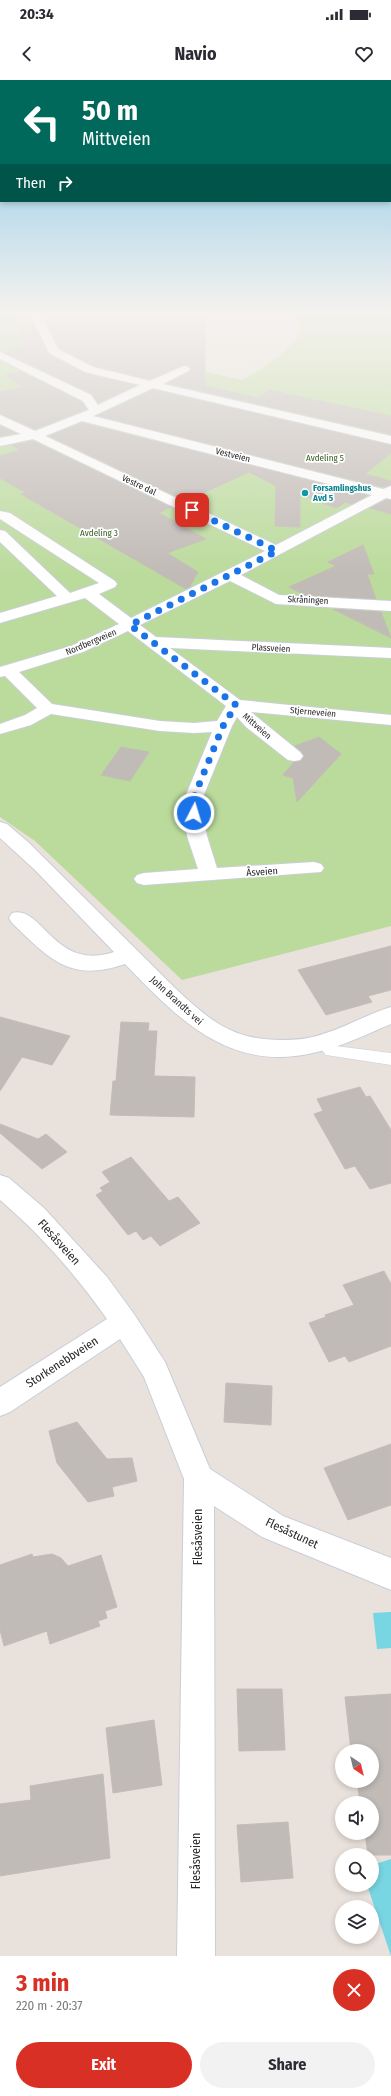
<!DOCTYPE html>
<html lang="en">
<head>
<meta charset="utf-8">
<style>
  body { margin:0; font-family:"Fira Sans Condensed",sans-serif; background:#f2f2f3; color:#2b2b33; height:100vh; display:flex; flex-direction:column; font-size:15px; white-space:nowrap }
  * { box-sizing:border-box; margin:0 }
  p { font-size:13px; color:#7c7c81 }
  .icon { flex:none; width:22px; height:22px; fill:none; stroke:currentColor; stroke-width:2; stroke-linecap:round; stroke-linejoin:round }
  .map { position:relative; height:1876px; overflow:hidden }
  .drawer { display:flex; flex-direction:column; background:#fff; flex:1 }
  .drawer>* { flex:none }
  .top-card { position:absolute; left:0px; top:0px; width:391px; height:122px; box-shadow:0 2px 6px #0003; background:#00695c; color:#fff; overflow:hidden }
  .needle { width:26px; rotate:145deg }
  .buttons { position:absolute; left:335px; top:1664px; display:grid; gap:8px }
  .buttons a { display:grid; place-items:center; width:44px; height:44px; border-radius:50%; background:#fff; box-shadow:0 2px 6px #0003; font-size:20px }
  .pin { position:absolute; display:grid; place-items:center; width:34px; height:34px; color:#fff; margin:-17px; border-radius:8px; box-shadow:0 2px 6px #0006 }
  .me { position:absolute; width:44px; margin:-22px; rotate:5deg; stroke-linejoin:round; filter:drop-shadow(0 0 3px #0008) }
  .turn { display:flex; align-items:center; gap:14px; height:84px; padding:0 16px; font-size:18px }
  .turn .icon { width:52px; height:52px; stroke-width:2.5 }
  .turn b { display:block; font-size:28px; line-height:34px }
  .then { display:flex; align-items:center; height:38px; padding:0 16px; background:#0003; gap:8px; font-size:15px }
  .round { display:grid; place-items:center; flex:none; width:42px; height:42px; border-radius:21px; background:#f2f2f3 }
  .headline { display:flex; align-items:center; justify-content:space-between; height:68px; padding:0 16px }
  h1 { font-size:24px; font-weight:700; line-height:30px; color:#d93025 }
  .button { display:flex; gap:8px; margin-top:auto; padding:8px 16px }
  .button a { flex:1; height:46px; border-radius:24px; background:#d93025; color:#fff; font-size:16px; font-weight:700; line-height:46px; text-align:center }
  .button a+a { background:#f2f2f3; color:#2b2b33 }
  .status { display:flex; justify-content:space-between; align-items:center; height:28px; padding:0 20px; background:#fff; direction:ltr }
  .status svg { height:11px; fill:currentColor }
  header { display:flex; justify-content:space-between; align-items:center; height:52px; padding:0 16px; background:#fff; font-size:18px; font-weight:700 }
  .map>svg:first-child { display:block }
  .green { fill:#bbdb9c }
  .water { fill:#77d6e2 }
  .building { fill:#c1bbb7; stroke:#c4bcb5 }
  .lines { fill:none; stroke-linecap:round; stroke-linejoin:round }
  .service-casing { stroke:#c9ced8; stroke-width:1 }
  .minor-casing { stroke:#c9ced8; stroke-width:2 }
  .service { fill:#fff; fill-rule:evenodd }
  .minor { fill:#fff; fill-rule:evenodd }
  .route { stroke:#1a73e8; stroke-width:7; stroke-dasharray:0 12.6 }
  .culture-dot { fill:#0f9aa8; stroke:#fff; stroke-width:1.5 }
  .labels { text-anchor:middle; stroke-width:3.5; stroke-linejoin:round; paint-order:stroke }
  .far-street-label { font-size:9px; fill:#282828; stroke:#fff }
  .far-park-label { font-size:9px; fill:#365d20; stroke:#fff }
  .far-culture-label { font-size:9px; font-weight:bold; fill:#0d838f; stroke:#fff; text-anchor:start }
  .street-label { font-size:10px; fill:#282828; stroke:#fff }
  .near-street-label { font-size:12px; fill:#282828; stroke:#fff }
</style>
</head>
<body>
<div class="status"><b>20:34</b><svg viewBox="0 0 49 12"><path d="M0 12V9h3v3zM5 12V6h3v6zM10 12V3h3v9zM15 12V0h3v12zM26 1h20v11H26zM47 4h2v5h-2z"/></svg></div>
<header><svg class="icon" aria-label="back" viewBox="0 0 24 24"><path d="M15 5l-7 7 7 7"/></svg>Navio<svg class="icon" aria-label="heart" viewBox="0 0 24 24"><path d="M12 20l-8-8c-3-5 5-10 8-4 3-6 11-1 8 4z"/></svg></header>
<div class="map">
<svg width="391" height="1876" viewBox="0 0 391 1876">
  <rect width="100%" height="100%" fill="#e9e1db"/>
  <path class="green" d="M0,233H82L92,263L106,270L242,300C266,287 285,275 300,253L297,238L285,233H391V846L182,900L35,761L0,737Z"/>
  <g class="water">
    <path d="M391,1532V1568L377,1569L373,1533Z"/>
    <path d="M391,1779V1876L367,1805H372V1785Z"/>
  </g>
  <g class="building">
    <path d="M11,233H29L48,274L85,293L136,305L98,323L92,314L4,272L27,265Z"/>
    <path d="M41,233H205V306L259,318L269,310L391,336V354L167,303L191,290L189,286L184,285L150,299L94,286L59,268Z"/>
    <path d="M21,292L82,322L87,329L35,349L0,334V312L23,307L6,295Z"/>
    <path d="M153,310L391,365V373L365,394L391,401V405L383,407L97,336Z"/>
    <path d="M82,343L368,415L352,424L346,422L336,428L300,414V447L275,446L276,406L249,392L186,421L49,356Z"/>
    <path d="M0,346L16,353L0,356Z"/>
    <path d="M33,361L171,427L159,433L206,459L167,473L198,492L189,508L186,509L21,414L26,413L0,398V376L20,370L12,365Z"/>
    <path d="M386,420H391V434L370,428Z"/>
    <path d="M363,465L374,494H367L376,519L305,515L289,507L336,486L328,482Z"/>
    <path d="M333,529L381,532L391,558Z"/>
    <path d="M319,657L341,674L297,722L293,698L283,695L294,682L300,681L304,677L301,671L295,666Z"/>
    <path d="M121,667L149,672L130,701L101,695Z"/>
    <path d="M391,866V910L368,916L372,922L326,935L298,890Z"/>
    <path d="M0,937L70,956L52,985L22,977L0,1011Z"/>
    <path d="M121,942L149,943L148,951H157L154,996L195,997L194,1037L110,1035L113,1001H116Z"/>
    <path d="M360,1007L366,1017L370,1016L391,1050V1103L370,1109L355,1086L345,1089L314,1034L323,1031L317,1019Z"/>
    <path d="M0,1044L38,1059L46,1054L67,1072L42,1089L0,1053Z"/>
    <path d="M131,1077L169,1121L178,1117L200,1143L160,1166L151,1156L143,1160L136,1151L128,1155L96,1115L103,1111L100,1108L110,1102L102,1092Z"/>
    <path d="M384,1191L391,1204V1266L349,1282L345,1276L329,1282L309,1243L326,1237L325,1235L354,1225L343,1205Z"/>
    <path d="M226,1303L272,1306L271,1345L224,1342Z"/>
    <path d="M77,1342L107,1379L132,1378L137,1401L112,1407L114,1416L88,1422L57,1383L49,1351Z"/>
    <path d="M391,1364V1425L348,1440L324,1388Z"/>
    <path d="M32,1474L33,1477L52,1474L61,1478L68,1486L101,1475L117,1527L105,1531L107,1538L98,1541L100,1546L50,1564L47,1551L4,1566L0,1550V1485Z"/>
    <path d="M237,1609H282L285,1670L239,1671Z"/>
    <path d="M391,1614V1775H368L365,1753H372V1723H360L357,1701H372V1671H351L345,1617Z"/>
    <path d="M154,1640L162,1705L113,1713L106,1648Z"/>
    <path d="M103,1694L110,1778L0,1796V1724L31,1720L30,1706Z"/>
    <path d="M288,1742L293,1798L241,1802L237,1745Z"/>
  </g>
  <g class="lines">
    <g class="service-casing">
      <path id="service" d="M324,957L329,959L336,966L391,973V985L326,975L316,963L319,959Z"/>
    </g>
    <g class="minor-casing">
      <g id="minor">
        <path d="M30,233H40L58,269L93,287L150,301L184,286L188,287L190,289L188,291L163,304L391,356V364L153,308L93,336L383,409L391,406V419L386,418L241,495L279,515L391,521V531L276,524L230,501L140,545L156,557L391,568V578L170,568L240,620L391,635V645L251,632L300,672L303,676L300,680L294,681L288,680L246,647L237,637L232,646L201,722L207,756L217,788L314,782L321,784L324,788L321,792L144,805L137,803L134,799L137,795L144,793L198,789L187,756L183,722L212,652L194,653L160,651L51,634L31,645L0,654V644L25,635L37,628L5,596L0,597V587L71,566L119,544L85,518L0,543V533L57,516L0,462V450L5,451L70,513L99,503L0,439V431L10,433L115,501L117,504L115,507L99,514L131,538L265,471L33,359L0,366V358L21,354L0,344V335L35,351L89,330L83,321L0,279V272L91,315L98,325L140,305L85,292L49,273ZM82,341L372,415L276,465L45,356ZM128,551L226,626L217,641L194,643L160,641L52,624L19,592L83,572Z"/>
        <path d="M0,742L7,744L28,762L175,908C209,940 232,960 281,960C295,960 310,959 323,954C346,947 368,934 391,927V944C367,954 343,966 317,972C231,994 179,940 125,884C69,903 50,879 12,843L9,838L12,833C43,825 54,892 114,872L35,790L0,758Z"/>
        <path d="M0,1095L9,1098L44,1128L107,1197L134,1234L165,1282L210,1389L283,1436L391,1478V1510L262,1457L214,1426L215,1876H177L184,1399L144,1297L120,1259L10,1332L0,1336V1307L107,1239C76,1195 40,1154 0,1120Z"/>
      </g>
    </g>
    <use href="#service" class="service"/>
    <use href="#minor" class="minor"/>
  </g>
  <linearGradient id="sky" x2="0" y2="1"><stop stop-color="#7bc2e6"/><stop offset="0.47" stop-color="#f5f2ef"/><stop offset="1" stop-color="#f5f2ef" stop-opacity="0"/></linearGradient>
  <rect width="391" height="495" fill="url(#sky)"/>
  <g class="lines">
    <path class="route" d="M192,430L277,471L130,545L236,625L223,646L192,722L194,733"/>
  </g>
  <circle class="culture-dot" cx="305" cy="413" r="4"/>
  <g class="labels">
    <g class="far-street-label">
      <text transform="translate(233 375) rotate(14)" y="3">Vestveien</text>
      <text transform="translate(139 405) rotate(25)" y="3">Vestre dal</text>
      <text transform="translate(308 520) rotate(3)" y="3">Skråningen</text>
      <text transform="translate(91 562) rotate(-23)" y="3">Nordbergveien</text>
      <text transform="translate(271 568) rotate(3)" y="3">Plassveien</text>
      <text transform="translate(313 632) rotate(5)" y="3">Stjerneveien</text>
      <text transform="translate(257 646) rotate(41)" y="3">Mittveien</text>
    </g>
    <g class="far-park-label">
      <text x="325" y="381">Avdeling 5</text>
      <text x="99" y="456">Avdeling 3</text>
    </g>
    <g class="far-culture-label">
      <text x="313" y="411">Forsamlingshus<tspan x="313" dy="10">Avd 5</tspan></text>
    </g>
    <g class="street-label">
      <text transform="translate(262 791) rotate(-4)" y="4">Åsveien</text>
      <text transform="translate(177 920) rotate(42)" y="4">John Brandts vei</text>
    </g>
    <g class="near-street-label">
      <text transform="translate(59 1162) rotate(48)" y="4">Flesåsveien</text>
      <text transform="translate(62 1282) rotate(-33)" y="4">Storkenebbveien</text>
      <text transform="translate(292 1453) rotate(25)" y="4">Flesåstunet</text>
      <text transform="translate(198 1457) rotate(-90)" y="4">Flesåsveien</text>
      <text transform="translate(196 1781) rotate(-90)" y="4">Flesåsveien</text>
    </g>
  </g>
</svg>
<div class="buttons">
<a><svg class="needle" viewBox="-14 -14 28 28"><path d="M0-13l5 13h-10z" fill="#e53935"/><path d="M0 13l5-13h-10z" fill="#7c7c81"/></svg></a>
<a><svg class="icon" aria-label="sound" viewBox="0 0 24 24"><path d="M4 9h4l5-4v14l-5-4H4zM17 9q2 3 0 6"/></svg></a>
<a><svg class="icon" aria-label="search" viewBox="0 0 24 24"><circle cx="10" cy="10" r="6"/><path d="M15 15l6 6"/></svg></a>
<a><svg class="icon" aria-label="layers" viewBox="0 0 24 24"><path d="M12 4l9 5-9 5-9-5zM3 14l9 5 9-5"/></svg></a>
</div>
<div class="pin" style="left:192px;top:430px;background:#d93025"><svg class="icon" aria-label="arrive" viewBox="0 0 24 24"><path d="M6 21V4h12l-3 4 3 4H6"/></svg></div>
<svg class="me" style="left:194px;top:733px" viewBox="-20 -20 40 40"><circle r="17" fill="#1a73e8" stroke="#fff" stroke-width="3"/><path d="M0-11L8 9 0 5-8 9z" fill="#fff"/></svg>
<div class="top-card">
<div class="turn"><svg class="icon" aria-label="left" viewBox="0 0 24 24"><path d="M17 20v-9H6M10 6l-5 5 5 5"/></svg><div><b>50 m</b>Mittveien</div></div>
<div class="then">Then<svg class="icon" aria-label="right" viewBox="0 0 24 24"><path d="M7 20v-9h11M14 6l5 5-5 5"/></svg></div>
</div>
</div>
<section class="drawer">
<div class="headline"><div><h1>3 min</h1><p>220 m · 20:37</p></div><a class="round" style="background:#d93025;color:#fff"><svg class="icon" aria-label="close" viewBox="0 0 24 24"><path d="M6 6l12 12M18 6L6 18"/></svg></a></div>
<div class="button"><a>Exit</a><a>Share</a></div>
</section>
</body>
</html>
